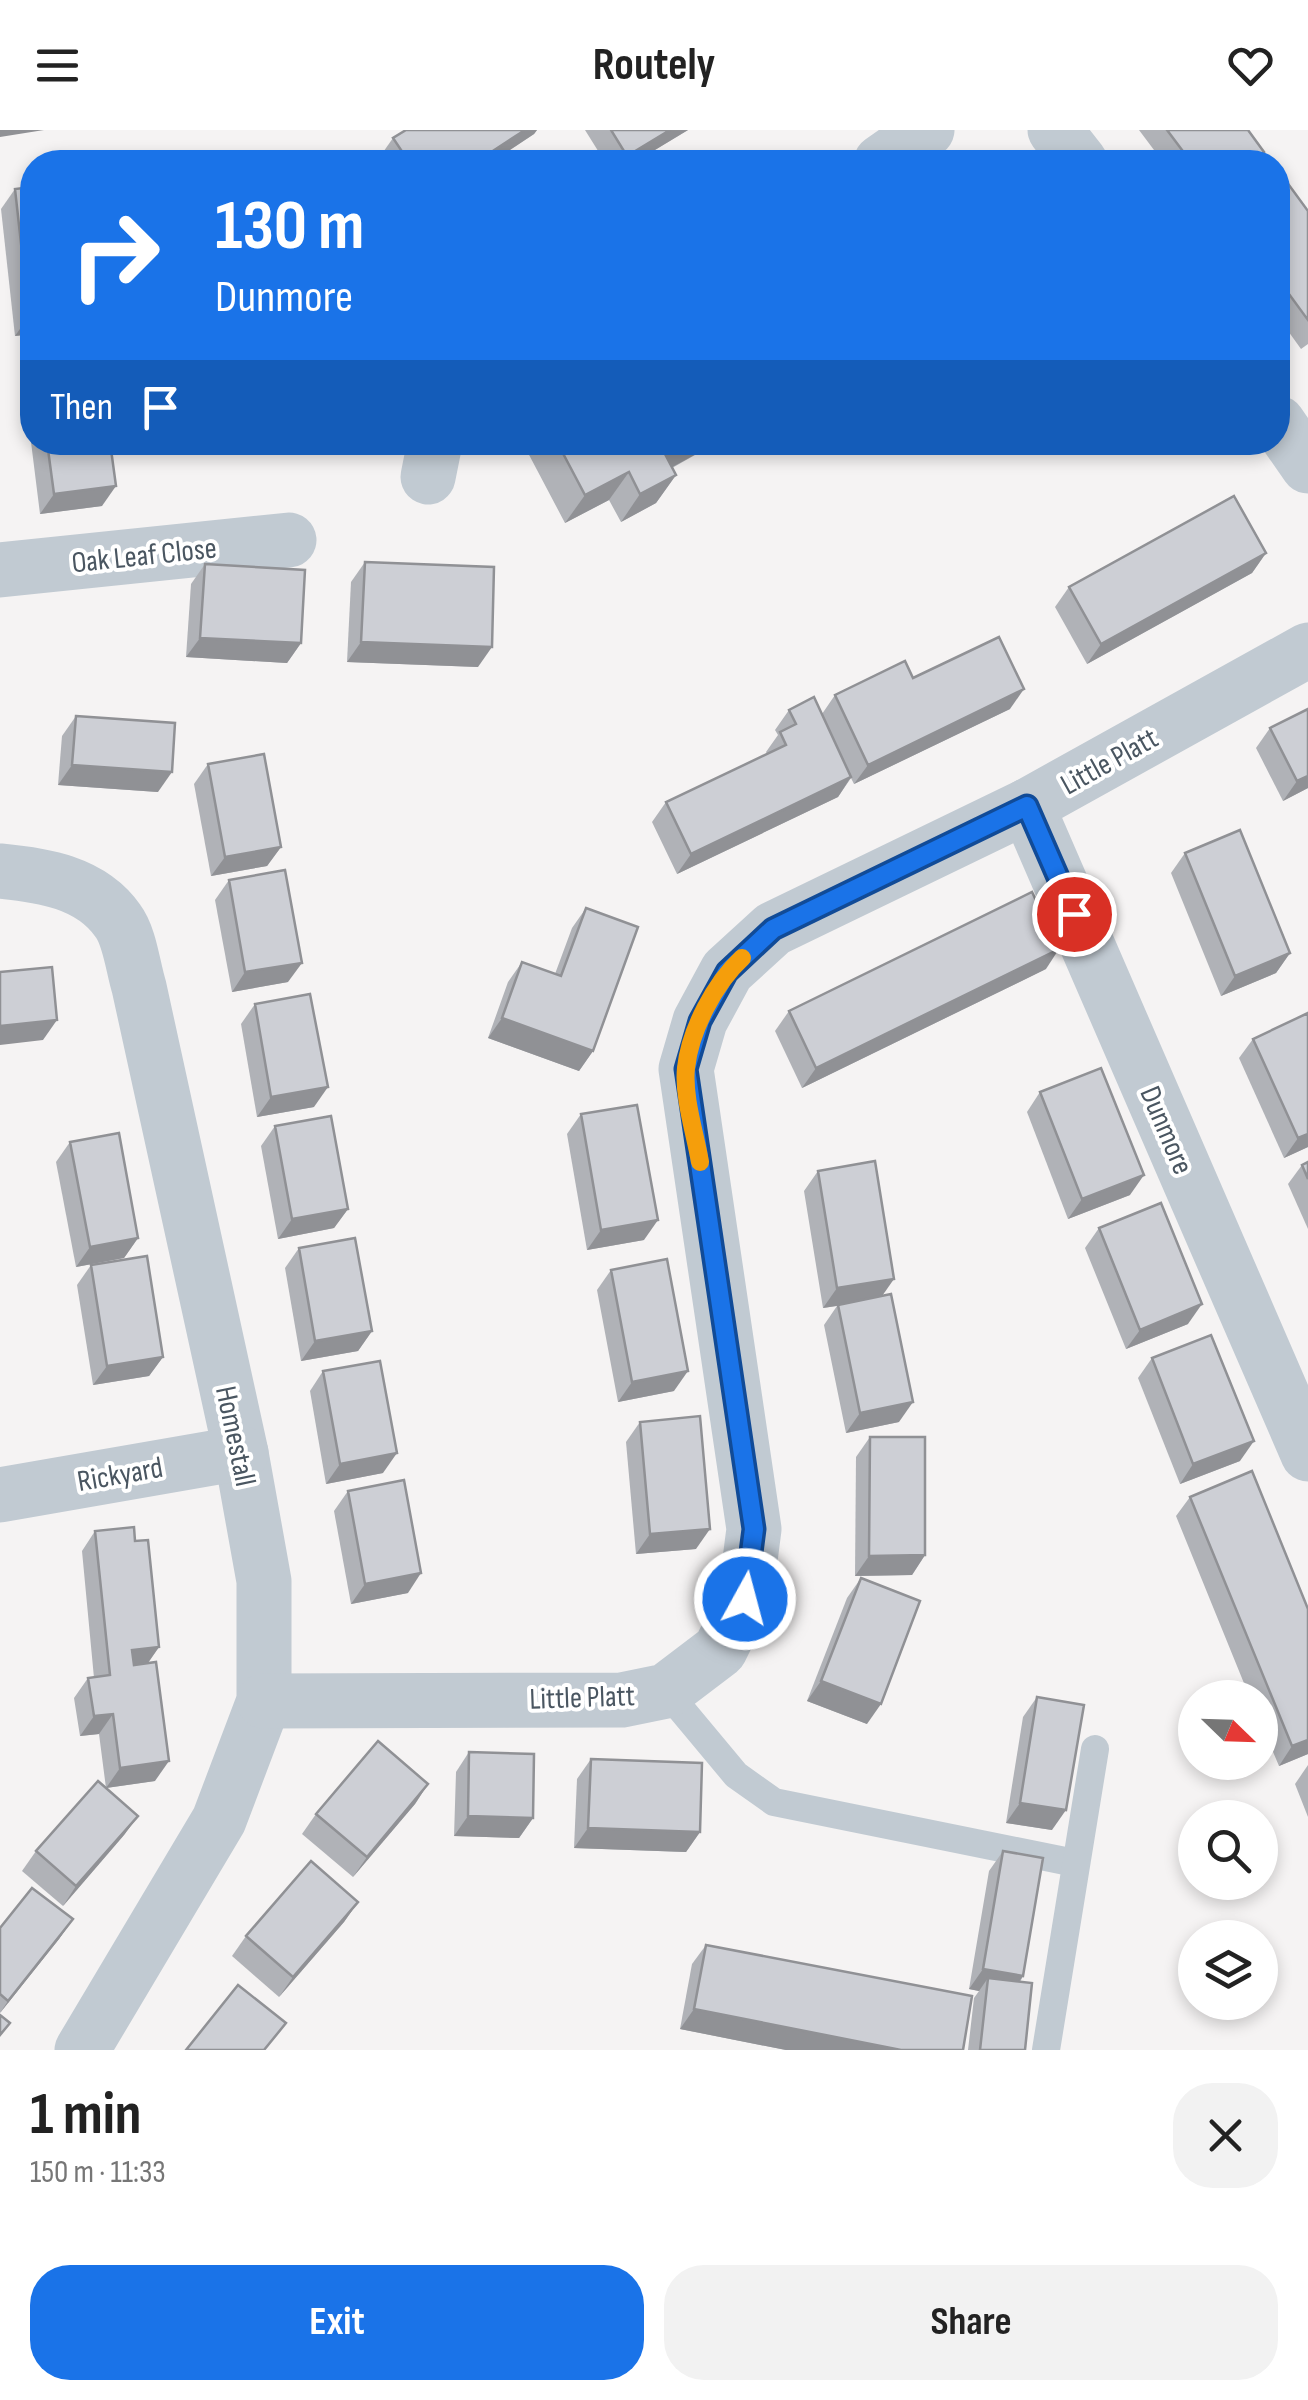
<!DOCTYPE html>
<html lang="en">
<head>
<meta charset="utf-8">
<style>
  body { margin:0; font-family:"Sofia Sans Condensed",sans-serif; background:#f2f2f2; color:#222; height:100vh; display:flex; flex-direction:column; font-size:38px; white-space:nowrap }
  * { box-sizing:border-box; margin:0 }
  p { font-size:32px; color:#767676 }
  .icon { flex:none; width:55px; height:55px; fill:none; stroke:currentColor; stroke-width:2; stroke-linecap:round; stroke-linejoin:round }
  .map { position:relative; height:1920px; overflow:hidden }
  .details { display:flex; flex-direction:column; background:#fff; flex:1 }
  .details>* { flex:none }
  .top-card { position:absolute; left:20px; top:20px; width:1270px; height:305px; border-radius:40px; box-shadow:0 5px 15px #0003; background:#1a73e8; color:#fff; overflow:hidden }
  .needle { width:65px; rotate:113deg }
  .buttons { position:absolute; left:1178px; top:1550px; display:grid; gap:20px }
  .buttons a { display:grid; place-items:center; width:100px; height:100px; border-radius:50%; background:#fff; box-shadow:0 5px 15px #0003; font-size:50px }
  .pin { position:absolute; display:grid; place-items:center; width:85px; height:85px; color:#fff; margin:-42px; border:5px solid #fff; border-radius:50%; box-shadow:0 2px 10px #0007 }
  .me { position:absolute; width:110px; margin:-55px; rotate:7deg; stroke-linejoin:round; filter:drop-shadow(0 0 8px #0008) }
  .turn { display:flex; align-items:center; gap:35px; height:210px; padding:0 30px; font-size:45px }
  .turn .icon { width:130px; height:130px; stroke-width:2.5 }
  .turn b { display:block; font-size:70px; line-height:85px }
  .then { display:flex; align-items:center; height:95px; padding:0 30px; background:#0003; gap:20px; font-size:38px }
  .round { display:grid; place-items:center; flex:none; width:105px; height:105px; border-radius:40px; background:#f2f2f2 }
  .overview { display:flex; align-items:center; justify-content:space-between; height:170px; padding:0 30px }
  h1 { font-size:60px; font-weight:700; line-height:75px }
  .button { display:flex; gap:20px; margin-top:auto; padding:20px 30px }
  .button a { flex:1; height:115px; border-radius:40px; background:#1a73e8; color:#fff; font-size:40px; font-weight:700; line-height:115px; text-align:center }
  .button a+a { background:#f2f2f2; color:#222 }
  header { display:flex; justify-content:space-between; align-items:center; height:130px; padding:0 30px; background:#fff; font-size:45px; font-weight:700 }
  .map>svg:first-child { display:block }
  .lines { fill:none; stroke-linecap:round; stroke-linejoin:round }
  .service { stroke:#c1cad2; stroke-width:28 }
  .minor { stroke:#c1cad2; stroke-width:55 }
  .wall { fill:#b0b2b7 }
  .shaded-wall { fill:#909195 }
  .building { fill:#cdcfd5; stroke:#909195; stroke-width:2.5 }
  .route-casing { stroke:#114b97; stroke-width:25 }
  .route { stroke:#1a73e8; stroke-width:18 }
  .slow { stroke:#f59e0b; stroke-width:18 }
  .labels { text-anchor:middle; stroke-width:8; stroke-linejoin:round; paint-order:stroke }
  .street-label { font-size:30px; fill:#4a5661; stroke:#fff }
</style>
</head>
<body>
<header><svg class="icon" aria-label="menu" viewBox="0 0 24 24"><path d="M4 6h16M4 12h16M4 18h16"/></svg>Routely<svg class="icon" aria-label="heart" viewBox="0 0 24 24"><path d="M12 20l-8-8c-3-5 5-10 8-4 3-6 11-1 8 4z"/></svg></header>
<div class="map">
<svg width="1308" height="1920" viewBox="0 0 1308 1920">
  <rect width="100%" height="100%" fill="#f5f3f3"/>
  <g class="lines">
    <g class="service">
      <path d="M666,1561L736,1645L774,1672L1075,1733"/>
      <path d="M1046,1920L1095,1619"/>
    </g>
    <g class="minor">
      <path d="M1055,0L1080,32"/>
      <path d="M881,32L927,0"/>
      <path d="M1278,293L1308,336"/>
      <path d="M428,347L435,312"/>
      <path d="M0,440L289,410"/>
      <path d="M1027,676L1308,1324"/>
      <path d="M0,741C42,745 91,752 118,791C130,807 133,838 139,857L241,1323L264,1451V1571L219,1690L82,1920"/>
      <path d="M0,1365L241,1323"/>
      <path d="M264,1571L622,1570L666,1561L720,1520L745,1469L754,1399L686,939L700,891L727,841L773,799L1027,676L1308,520"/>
    </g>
  </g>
  <g class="wall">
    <path d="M406,0H537L534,4L492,32H382L379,28L393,8Z"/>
    <path d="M585,0H688L635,32H605Z"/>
    <path d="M1139,0H1248L1264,22L1257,32H1163Z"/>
    <path d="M1278,40L1308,81V214L1301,219L1278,187Z"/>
    <path d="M15,59L32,204L15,206L1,79Z"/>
    <path d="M32,262V312H110L102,376L40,384L26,272Z"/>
    <path d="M533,312H718L672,338L676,345L656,373L621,392L609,370L565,393L527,321Z"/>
    <path d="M1266,423L1252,443L1087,534L1055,477L1069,457Z"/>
    <path d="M365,432L478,537L347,532L351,452Z"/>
    <path d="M205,434L301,513L287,533L186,527L191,454Z"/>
    <path d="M913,548L1010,579L854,654L851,648L838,667L677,744L652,692L666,672L767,624L766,622L778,605L775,600L789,580L822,584L835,565Z"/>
    <path d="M76,586L158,662L58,655L62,606Z"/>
    <path d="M1270,598L1308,658L1283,671L1256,618Z"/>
    <path d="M208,634L281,717L267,736L211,746L194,654Z"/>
    <path d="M1185,723L1290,823L1276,843L1221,866L1171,743Z"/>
    <path d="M229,750L288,852L232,862L215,770Z"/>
    <path d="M586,778L593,921L579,941L488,908L508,852L522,832L555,844L572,798Z"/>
    <path d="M1046,839L802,958L775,901L789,881Z"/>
    <path d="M255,874L314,977L257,987L241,894Z"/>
    <path d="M1253,909L1308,1017L1284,1028L1239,928Z"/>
    <path d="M1040,962L1130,1065L1068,1089L1027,982Z"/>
    <path d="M581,984L644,1110L587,1120L567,1004Z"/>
    <path d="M275,996L348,1079L334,1098L278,1109L261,1016Z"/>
    <path d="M70,1012L138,1108L124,1128L76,1137L56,1032Z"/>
    <path d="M1308,1032V1099L1288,1054L1302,1035Z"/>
    <path d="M818,1041L882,1166L899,1292L846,1303L824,1195L837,1176L823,1178L804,1061Z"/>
    <path d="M1099,1098L1188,1194L1126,1219L1085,1118Z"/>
    <path d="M299,1118L372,1201L358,1221L301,1231L285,1138Z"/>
    <path d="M91,1135L163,1227L149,1246L93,1255L77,1155Z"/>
    <path d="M611,1140L674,1261L618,1272L597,1160Z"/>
    <path d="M1152,1228L1240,1331L1180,1354L1138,1248Z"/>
    <path d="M323,1241L383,1343L326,1354L310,1261Z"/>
    <path d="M640,1292L696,1419L636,1424L626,1312Z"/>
    <path d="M870,1307L925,1425L912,1445L855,1446L856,1327Z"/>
    <path d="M348,1361L408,1463L351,1474L334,1381Z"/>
    <path d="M1190,1367L1308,1479V1624L1279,1636L1260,1591V1568H1250L1176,1386Z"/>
    <path d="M95,1401L135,1411L159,1517L148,1533L155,1651L106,1658L99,1604L80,1606L74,1568L88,1548H94L82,1421Z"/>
    <path d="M861,1448L867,1594L807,1571L847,1468Z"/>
    <path d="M1037,1567L1052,1700L1006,1693L1023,1587Z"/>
    <path d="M469,1622L533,1688L519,1708L454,1706L456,1642Z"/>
    <path d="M591,1629L700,1702L686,1722L574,1718L577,1649Z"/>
    <path d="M1308,1635V1687L1295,1654Z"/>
    <path d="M428,1654L415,1674L353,1747L302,1704L316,1684Z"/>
    <path d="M138,1686L124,1705L63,1776L22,1741L36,1721Z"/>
    <path d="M1003,1721L1023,1846L1020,1852L1025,1920H968L974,1868L979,1861L969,1859L989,1741Z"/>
    <path d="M358,1772L344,1792L279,1867L232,1826L246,1806Z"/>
    <path d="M73,1789L59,1809L0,1883V1798Z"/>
    <path d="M706,1815L963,1920H786L680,1899L692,1834Z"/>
  </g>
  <g class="shaded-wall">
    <path d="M0,0H44L0,7Z"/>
    <path d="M525,0H537L534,4L492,32H476Z"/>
    <path d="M670,0H688L635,32H623L627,26Z"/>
    <path d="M32,185V204L15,206L29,186Z"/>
    <path d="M686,312H718L645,352L665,324Z"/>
    <path d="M629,342L609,370L565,393L585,365Z"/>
    <path d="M676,345L656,373L621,392L640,364Z"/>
    <path d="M116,356L102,376L40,384L54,364Z"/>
    <path d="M1266,423L1252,443L1087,534L1101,514Z"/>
    <path d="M200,508L301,513L287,533L186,527Z"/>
    <path d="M361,512L492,517L478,537L347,532Z"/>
    <path d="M1024,559L1010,579L854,654L868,635Z"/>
    <path d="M72,635L172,642L158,662L58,655Z"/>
    <path d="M1308,646V658L1283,671L1297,651Z"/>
    <path d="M851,647L838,667L677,744L691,724Z"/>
    <path d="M281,717L267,736L211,746L225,727Z"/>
    <path d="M1059,819L1046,839L802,958L816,938Z"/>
    <path d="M1290,823L1276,843L1221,866L1235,846Z"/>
    <path d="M302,833L288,852L232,862L245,842Z"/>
    <path d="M502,888L593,921L579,941L488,908Z"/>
    <path d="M57,890L43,910L0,915V896Z"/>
    <path d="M328,957L314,977L257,987L271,967Z"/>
    <path d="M1308,1004V1017L1284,1028L1298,1008Z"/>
    <path d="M1144,1045L1130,1065L1068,1089L1082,1069Z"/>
    <path d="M348,1079L334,1098L278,1109L292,1089Z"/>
    <path d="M658,1090L644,1110L587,1120L601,1100Z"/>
    <path d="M138,1108L124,1128L76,1137L90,1117Z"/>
    <path d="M894,1149L880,1169L823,1178L837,1158Z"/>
    <path d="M1202,1174L1188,1194L1126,1219L1140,1200Z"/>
    <path d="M372,1201L358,1221L301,1231L315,1211Z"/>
    <path d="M163,1227L149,1246L93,1255L107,1236Z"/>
    <path d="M688,1241L674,1261L618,1272L632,1252Z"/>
    <path d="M913,1272L899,1292L846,1303L860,1283Z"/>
    <path d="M1254,1311L1240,1331L1180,1354L1193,1334Z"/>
    <path d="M397,1323L383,1343L326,1354L340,1334Z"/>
    <path d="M710,1399L696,1419L636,1424L650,1404Z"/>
    <path d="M925,1425L912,1445L855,1446L869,1426Z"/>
    <path d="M421,1443L408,1463L351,1474L365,1454Z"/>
    <path d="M159,1517L145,1537L118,1540L132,1520Z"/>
    <path d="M821,1551L881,1574L867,1594L807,1571Z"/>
    <path d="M113,1584L99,1604L80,1606L94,1586Z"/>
    <path d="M1308,1610V1624L1279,1636L1292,1616Z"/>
    <path d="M169,1631L155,1651L106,1658L120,1638Z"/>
    <path d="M428,1654L415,1674L353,1747L367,1727Z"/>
    <path d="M1020,1673L1066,1680L1052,1700L1006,1693Z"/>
    <path d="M138,1686L124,1705L63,1776L76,1756Z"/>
    <path d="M468,1686L533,1688L519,1708L454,1706Z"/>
    <path d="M588,1698L700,1702L686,1722L574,1718Z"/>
    <path d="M358,1772L344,1792L279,1867L293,1847Z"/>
    <path d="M73,1789L59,1809L0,1883L8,1871Z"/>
    <path d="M983,1839L1023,1846L1009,1866L988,1848L979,1861L969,1859Z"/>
    <path d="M694,1879L901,1920H786L680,1899Z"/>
  </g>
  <g class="building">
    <path d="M406,0H525L476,32H409L393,8Z"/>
    <path d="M611,0H670L627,26Z"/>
    <path d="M1167,0H1248L1264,22L1250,32H1191Z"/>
    <path d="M1278,40L1308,81V190L1278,149Z"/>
    <path d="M32,57V185L29,186L15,59Z"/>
    <path d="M47,312H110L116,356L54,364Z"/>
    <path d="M557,312H686L665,324L676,345L640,364L629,342L585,365Z"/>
    <path d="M1234,366L1266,423L1101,514L1069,457Z"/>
    <path d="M365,432L494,437L492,517L361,512Z"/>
    <path d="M205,434L305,440L301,513L200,508Z"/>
    <path d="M999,507L1024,559L868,635L835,565L905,531L913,548Z"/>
    <path d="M814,567L851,647L691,724L666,672L786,615L780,602L796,594L789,580Z"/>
    <path d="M1308,579V646L1297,651L1270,598Z"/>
    <path d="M76,586L175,593L172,642L72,635Z"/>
    <path d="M264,624L281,717L225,727L208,634Z"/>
    <path d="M1240,700L1290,823L1235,846L1185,723Z"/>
    <path d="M285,740L302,833L245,842L229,750Z"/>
    <path d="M1032,762L1059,819L816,938L789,881Z"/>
    <path d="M586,778L638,797L593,921L502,888L522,832L561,846Z"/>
    <path d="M52,837L57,890L0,896V842Z"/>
    <path d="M310,864L328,957L271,967L255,874Z"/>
    <path d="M1308,883V1004L1298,1008L1253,909Z"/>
    <path d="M1101,938L1144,1045L1082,1069L1040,962Z"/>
    <path d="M637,975L658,1090L601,1100L581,984Z"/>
    <path d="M331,986L348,1079L292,1089L275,996Z"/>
    <path d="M119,1003L138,1108L90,1117L70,1012Z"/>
    <path d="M875,1031L894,1149L837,1158L818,1041Z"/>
    <path d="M1308,1032V1049L1302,1035Z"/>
    <path d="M1161,1073L1202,1174L1140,1200L1099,1098Z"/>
    <path d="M355,1108L372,1201L315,1211L299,1118Z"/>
    <path d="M147,1126L163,1227L107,1236L91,1135Z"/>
    <path d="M667,1129L688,1241L632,1252L611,1140Z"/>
    <path d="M891,1164L913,1272L860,1283L838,1175Z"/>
    <path d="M1211,1205L1254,1311L1193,1334L1152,1228Z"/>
    <path d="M380,1231L397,1323L340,1334L323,1241Z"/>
    <path d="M700,1286L710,1399L650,1404L640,1292Z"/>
    <path d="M870,1307H925V1425L869,1426Z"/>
    <path d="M1252,1341L1308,1479V1610L1292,1616L1190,1367Z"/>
    <path d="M404,1350L421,1443L365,1454L348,1361Z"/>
    <path d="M134,1397L135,1411L148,1410L159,1517L132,1520L134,1535L156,1532L169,1631L120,1638L113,1584L94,1586L88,1548L110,1545L95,1401Z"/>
    <path d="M861,1448L920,1471L881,1574L821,1551Z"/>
    <path d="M1037,1567L1084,1575L1066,1680L1020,1673Z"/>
    <path d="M378,1611L428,1654L367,1727L316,1684Z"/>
    <path d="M469,1622L534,1624L533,1688L468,1686Z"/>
    <path d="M591,1629L702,1633L700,1702L588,1698Z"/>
    <path d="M98,1651L138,1686L76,1756L36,1721Z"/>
    <path d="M1003,1721L1043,1728L1023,1846L983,1839Z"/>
    <path d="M311,1731L358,1772L293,1847L246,1806Z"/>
    <path d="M32,1758L73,1789L8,1871L0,1864V1798Z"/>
    <path d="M706,1815L972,1866L963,1920H901L694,1879Z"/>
    <path d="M988,1848L1032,1853L1025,1920H980Z"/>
    <path d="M238,1855L286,1893L264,1920H186Z"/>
    <path d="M0,1885L10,1893L0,1905Z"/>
  </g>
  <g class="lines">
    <g class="route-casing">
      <path id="route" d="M745,1469L754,1399L686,939L700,891L727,842L773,799L1027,676L1074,784"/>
    </g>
    <use href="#route" class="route"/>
    <path class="slow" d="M700,1032C695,1003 683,967 686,938C690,900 715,853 742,828"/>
  </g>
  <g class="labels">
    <g class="street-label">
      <text transform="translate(144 425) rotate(-6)" y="10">Oak Leaf Close</text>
      <text transform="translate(1109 631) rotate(-29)" y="10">Little Platt</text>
      <text transform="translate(1167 1000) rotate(67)" y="10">Dunmore</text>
      <text transform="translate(236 1306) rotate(78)" y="10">Homestall</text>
      <text transform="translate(120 1344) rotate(-10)" y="10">Rickyard</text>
      <text transform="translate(582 1567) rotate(-2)" y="10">Little Platt</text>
    </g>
  </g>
</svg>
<div class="buttons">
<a><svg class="needle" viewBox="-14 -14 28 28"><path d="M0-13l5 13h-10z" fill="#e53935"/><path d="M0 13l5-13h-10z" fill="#767676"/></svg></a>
<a><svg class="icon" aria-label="search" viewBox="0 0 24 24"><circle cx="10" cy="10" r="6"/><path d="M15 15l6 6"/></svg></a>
<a><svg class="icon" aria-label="layers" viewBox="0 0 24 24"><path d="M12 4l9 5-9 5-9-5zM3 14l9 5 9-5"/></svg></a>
</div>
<div class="pin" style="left:1074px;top:784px;background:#d93025"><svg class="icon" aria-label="arrive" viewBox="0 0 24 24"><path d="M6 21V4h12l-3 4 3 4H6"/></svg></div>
<svg class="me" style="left:745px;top:1469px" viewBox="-20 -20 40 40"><circle r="17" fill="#1a73e8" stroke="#fff" stroke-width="3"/><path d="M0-11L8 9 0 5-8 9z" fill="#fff"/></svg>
<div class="top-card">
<div class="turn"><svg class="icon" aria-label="right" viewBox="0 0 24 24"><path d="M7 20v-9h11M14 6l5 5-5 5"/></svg><div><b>130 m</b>Dunmore</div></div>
<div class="then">Then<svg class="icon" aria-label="arrive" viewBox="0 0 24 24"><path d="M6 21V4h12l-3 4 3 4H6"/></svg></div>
</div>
</div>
<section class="details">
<div class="overview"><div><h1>1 min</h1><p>150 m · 11:33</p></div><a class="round"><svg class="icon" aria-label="close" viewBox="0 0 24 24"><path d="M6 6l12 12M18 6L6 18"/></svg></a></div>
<div class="button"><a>Exit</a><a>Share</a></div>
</section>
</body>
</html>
